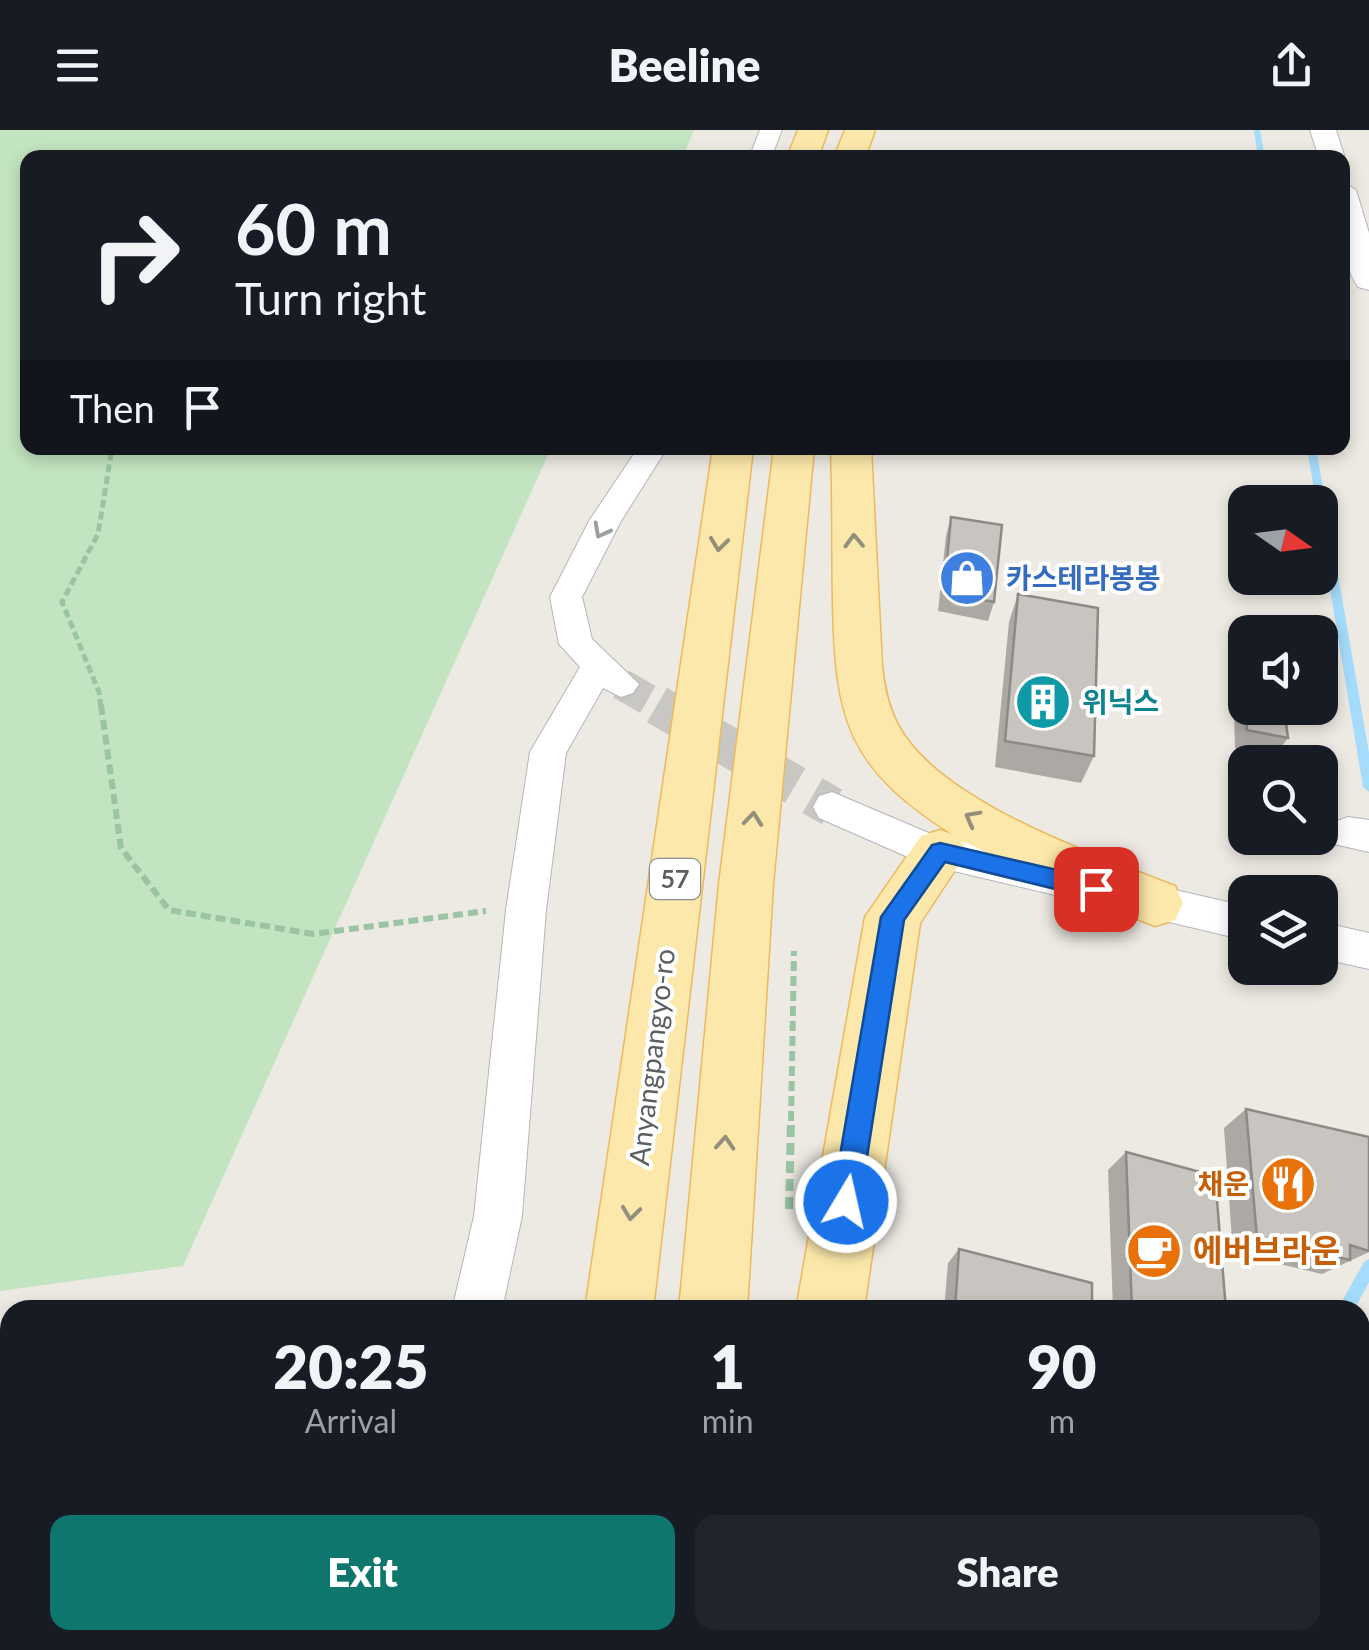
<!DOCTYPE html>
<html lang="en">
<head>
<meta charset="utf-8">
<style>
  body { margin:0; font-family:Lato,"Noto Sans KR",sans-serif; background:#20242c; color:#f1f3f6; height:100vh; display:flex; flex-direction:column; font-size:38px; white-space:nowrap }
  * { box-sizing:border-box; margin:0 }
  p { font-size:32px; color:#9ea1a6 }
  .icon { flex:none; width:55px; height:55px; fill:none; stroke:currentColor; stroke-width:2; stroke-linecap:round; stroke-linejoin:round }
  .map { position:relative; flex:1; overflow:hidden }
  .sheet { position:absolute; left:0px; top:1170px; width:1370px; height:350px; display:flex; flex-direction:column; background:#171b24; border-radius:30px 30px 0 0; box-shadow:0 5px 15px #0003 }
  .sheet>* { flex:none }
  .top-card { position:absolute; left:20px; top:20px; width:1330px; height:305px; border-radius:20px; box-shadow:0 5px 15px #0003; background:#171b24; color:#f1f3f6; overflow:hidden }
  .needle { width:65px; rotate:104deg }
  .fabs { position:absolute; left:1228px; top:355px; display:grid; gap:20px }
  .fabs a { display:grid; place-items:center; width:110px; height:110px; border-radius:20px; background:#171b24; box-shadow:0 5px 15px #0003; font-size:50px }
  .pin { position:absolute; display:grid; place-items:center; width:85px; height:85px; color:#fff; margin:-42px; border-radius:20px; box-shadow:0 5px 15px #0006 }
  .me { position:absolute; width:110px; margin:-55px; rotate:9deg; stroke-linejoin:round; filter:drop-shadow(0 0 8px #0008) }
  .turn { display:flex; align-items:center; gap:35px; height:210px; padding:0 50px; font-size:45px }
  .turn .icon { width:130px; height:130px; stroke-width:2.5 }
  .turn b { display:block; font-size:70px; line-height:85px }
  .then { display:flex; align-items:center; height:95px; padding:0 50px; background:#0003; gap:20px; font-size:38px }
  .eta { display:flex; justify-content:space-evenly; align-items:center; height:170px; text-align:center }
  .eta b { font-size:60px; font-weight:800; line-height:70px }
  .cta { display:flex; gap:20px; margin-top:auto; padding:20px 50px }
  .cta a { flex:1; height:115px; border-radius:20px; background:#0f766e; color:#fff; font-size:40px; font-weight:800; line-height:115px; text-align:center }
  .cta a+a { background:#20242c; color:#f1f3f6 }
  header { display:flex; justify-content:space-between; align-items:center; height:130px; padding:0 50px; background:#171b24; font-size:45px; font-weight:800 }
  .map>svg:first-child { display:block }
  .green { fill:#c3e4c0 }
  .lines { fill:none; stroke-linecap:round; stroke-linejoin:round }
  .stream { fill:#a5dcfb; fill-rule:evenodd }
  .minor-tunnel-far1 { stroke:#c8c7c3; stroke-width:31; stroke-dasharray:31 16; stroke-linecap:butt }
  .minor-tunnel { stroke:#c8c7c3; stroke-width:40; stroke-dasharray:40 20; stroke-linecap:butt }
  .minor-casing { stroke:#b4b6ba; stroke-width:2 }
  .tertiary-casing { stroke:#b4b6ba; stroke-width:2 }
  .primary-casing { stroke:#ecb95e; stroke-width:3 }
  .path-far2 { stroke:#9ac4a3; stroke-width:5; stroke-dasharray:8 4; stroke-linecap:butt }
  .path-far1 { stroke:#9ac4a3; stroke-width:6; stroke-dasharray:10 5; stroke-linecap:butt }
  .path { stroke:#9ac4a3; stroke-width:8; stroke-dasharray:12 6; stroke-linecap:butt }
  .minor { fill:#fff; fill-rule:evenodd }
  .tertiary { fill:#fff; fill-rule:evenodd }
  .primary { fill:#fce8aa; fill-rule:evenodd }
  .wall { fill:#aca9a5 }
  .building { fill:#c8c5c0; stroke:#8c8a86; stroke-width:2.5 }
  .oneway { stroke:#9d9fa1 }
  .oneway2 { stroke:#938f7c }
  .route { fill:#1a73e8; stroke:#114b97; stroke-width:2.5 }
  .labels { text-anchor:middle; stroke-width:8; stroke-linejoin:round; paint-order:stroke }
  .shield { fill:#fff; stroke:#8c8f92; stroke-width:2.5 }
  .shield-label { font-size:25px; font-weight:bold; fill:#5b5f63 }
  .shop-label { font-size:28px; font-weight:bold; fill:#366cbe; stroke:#fff; text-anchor:start }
  .culture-label { font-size:28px; font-weight:bold; fill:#0d838f; stroke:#fff; text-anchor:start }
  .street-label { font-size:28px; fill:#5b5f63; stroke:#fff }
  .food-label { font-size:28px; font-weight:bold; fill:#c56008; stroke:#fff; text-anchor:end }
  .near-food-label { font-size:32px; font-weight:bold; fill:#c56008; stroke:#fff; text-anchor:start }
</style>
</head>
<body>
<header><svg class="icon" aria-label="menu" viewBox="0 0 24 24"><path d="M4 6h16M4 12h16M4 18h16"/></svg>Beeline<svg class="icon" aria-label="share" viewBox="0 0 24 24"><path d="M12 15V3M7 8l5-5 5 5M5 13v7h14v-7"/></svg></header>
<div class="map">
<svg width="1369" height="1520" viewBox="0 0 1369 1520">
  <rect width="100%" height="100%" fill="#edeae3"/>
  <path class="green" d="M0,0H694L682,28H28V318H551L183,1136L0,1161Z"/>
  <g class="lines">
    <g class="stream">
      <path d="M1254,0H1260L1265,28H1258Z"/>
      <path d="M1307,318H1316L1369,623V662L1363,657L1320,399V372H1316Z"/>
      <path d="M1369,1129V1152L1354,1180H1337L1364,1132Z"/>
      <path d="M1118,1510H1136L1132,1520H1114Z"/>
    </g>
    <path class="minor-tunnel-far1" d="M621,554L661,577"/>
    <path class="minor-tunnel" d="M657,575L832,677"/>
    <g class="minor-casing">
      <g id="minor">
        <path d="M760,0H782L771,28H749Z"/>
        <path d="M638,318H667L621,391L582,467L592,509L639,554L633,563L621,567L603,558L566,623L546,780L522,1086L502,1180H452L474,1086L506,780L530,622L580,537L559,514L550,467L589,391Z"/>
        <path d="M832,662L931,704L1245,776V810L924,734L819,688L813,677L819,666Z"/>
        <path d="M1348,687L1369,690V722L1334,714L1329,703L1334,692Z"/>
        <path d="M1320,792L1369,803V839L1320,828Z"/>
        <path d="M221,1510H287L283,1520H217Z"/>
      </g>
    </g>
    <g class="tertiary-casing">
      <g id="tertiary">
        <path d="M1310,0H1336L1345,28L1342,32V28H1319Z"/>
        <path d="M1342,52L1356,60L1369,103V160L1358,157C1338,127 1342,87 1342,52Z"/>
        <path d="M323,1510H397L393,1520H318Z"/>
      </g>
    </g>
    <g class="primary-casing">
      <g id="primary">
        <path d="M798,0H828L818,28H787Z"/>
        <path d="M845,0H875L865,28H834Z"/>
        <path d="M713,318H753L653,1180H585Z"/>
        <path d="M774,318H814L773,754L747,1180H679L719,754Z"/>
        <path d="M831,318H871L882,536C884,557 888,576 898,595C940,673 1095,725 1175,756L1183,773L1175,790L1155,796L1055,756L961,710L967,722L920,793L864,1180H796L865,787L921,706L940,700L952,704C848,638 835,590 833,472C832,421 833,369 831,318Z"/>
        <path d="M539,1510H619L618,1520H538Z"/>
        <path d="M649,1510H729L728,1520H648Z"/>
        <path d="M732,1510H812L811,1520H731Z"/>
      </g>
    </g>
    <path class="path-far2" d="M101,577L99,562L62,472L98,404L112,318"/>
    <g class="path-far1">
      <path d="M101,575L121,718L169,780L313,804L486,781"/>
      <path d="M791,991L794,821"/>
    </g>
    <path class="path" d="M789,1079L791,989"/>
    <use href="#minor" class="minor"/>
    <use href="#tertiary" class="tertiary"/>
    <use href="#primary" class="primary"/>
  </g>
  <g class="wall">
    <path d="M951,387L994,472L988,491L938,481L946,406Z"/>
    <path d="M1018,464L1094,626L1081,653L995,637L1009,492Z"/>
    <path d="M1244,528L1245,578H1284L1288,608L1275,626L1235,618L1233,546Z"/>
    <path d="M1246,979L1368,1076L1369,1122L1322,1144L1233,1123L1224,998Z"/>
    <path d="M1126,1022L1226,1180H1113L1108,1040Z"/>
    <path d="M959,1119L1092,1180H944L948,1133Z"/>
  </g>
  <g class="building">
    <path d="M951,387L1002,395L994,472L944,462Z"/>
    <path d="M1018,464L1098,478L1094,626L1005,611Z"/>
    <path d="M1246,578H1284L1288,608L1247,600Z"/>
    <path d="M1246,979L1369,1007V1121L1350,1115V1130L1257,1108Z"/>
    <path d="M1126,1022L1215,1046L1226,1180H1132Z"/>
    <path d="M959,1119L1092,1153V1180H955Z"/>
  </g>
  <defs><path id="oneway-chevron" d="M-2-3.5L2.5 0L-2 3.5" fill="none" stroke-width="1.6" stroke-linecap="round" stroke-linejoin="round" transform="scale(2.5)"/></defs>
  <use class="oneway" href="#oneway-chevron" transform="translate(601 401) rotate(118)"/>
  <g class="oneway2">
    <use href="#oneway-chevron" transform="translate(854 411) rotate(-92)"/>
    <use href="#oneway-chevron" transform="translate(719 414) rotate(97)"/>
    <use href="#oneway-chevron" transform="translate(972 688) rotate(-152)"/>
    <use href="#oneway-chevron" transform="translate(753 689) rotate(-84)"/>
    <use href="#oneway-chevron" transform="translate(725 1013) rotate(-86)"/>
    <use href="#oneway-chevron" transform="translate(631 1083) rotate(97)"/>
  </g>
  <path class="route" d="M940,713L1096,749L1104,752L1108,759L1104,766L1096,769L945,732L904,790L860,1072L856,1082L846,1086L836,1082L832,1072L881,787L932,715Z"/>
  <defs>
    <g id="shop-disc" transform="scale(2.875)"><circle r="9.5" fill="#3f7fe0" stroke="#fff"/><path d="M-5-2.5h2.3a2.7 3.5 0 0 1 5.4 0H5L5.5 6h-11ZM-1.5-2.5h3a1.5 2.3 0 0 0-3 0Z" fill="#fff"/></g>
    <g id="building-disc" transform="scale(2.875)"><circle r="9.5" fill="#0f9aa8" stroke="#fff"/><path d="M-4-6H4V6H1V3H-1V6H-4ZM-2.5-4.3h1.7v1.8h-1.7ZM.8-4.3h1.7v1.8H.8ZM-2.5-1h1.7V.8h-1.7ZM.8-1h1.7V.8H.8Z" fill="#fff"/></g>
    <g id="restaurant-disc" transform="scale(2.875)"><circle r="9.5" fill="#e8710a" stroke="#fff"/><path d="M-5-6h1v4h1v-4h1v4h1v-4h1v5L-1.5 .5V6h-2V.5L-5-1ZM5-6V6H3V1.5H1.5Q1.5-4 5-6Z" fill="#fff"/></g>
    <g id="cafe-disc" transform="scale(2.875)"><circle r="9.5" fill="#e8710a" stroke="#fff"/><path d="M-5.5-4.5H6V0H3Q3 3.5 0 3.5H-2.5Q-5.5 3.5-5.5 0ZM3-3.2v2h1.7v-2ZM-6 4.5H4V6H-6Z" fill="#fff"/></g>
  </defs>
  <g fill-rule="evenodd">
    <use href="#shop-disc" x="967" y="448"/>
    <use href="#building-disc" x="1043" y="572"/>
    <use href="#restaurant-disc" x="1288" y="1054"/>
    <use href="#cafe-disc" x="1154" y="1121"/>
  </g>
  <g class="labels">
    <rect class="shield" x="650" y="729" width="50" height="40" rx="8"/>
    <g class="shield-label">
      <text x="675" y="758">57</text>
    </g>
    <g class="shop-label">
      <text x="1006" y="458">카스테라봉봉</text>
    </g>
    <g class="culture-label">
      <text x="1082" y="582">위닉스</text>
    </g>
    <g class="street-label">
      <text transform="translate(652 927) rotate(-83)" y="10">Anyangpangyo-ro</text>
    </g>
    <g class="food-label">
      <text x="1249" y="1064">채운</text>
    </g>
    <g class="near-food-label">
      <text x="1193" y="1132">에버브라운</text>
    </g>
  </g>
</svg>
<div class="fabs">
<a><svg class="needle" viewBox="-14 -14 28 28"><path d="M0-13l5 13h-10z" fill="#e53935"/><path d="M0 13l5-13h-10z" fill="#9ea1a6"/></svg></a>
<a><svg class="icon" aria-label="sound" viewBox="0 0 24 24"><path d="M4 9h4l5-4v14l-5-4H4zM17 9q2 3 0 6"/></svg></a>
<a><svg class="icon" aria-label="search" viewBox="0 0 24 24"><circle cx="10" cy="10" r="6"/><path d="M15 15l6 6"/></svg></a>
<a><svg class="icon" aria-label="layers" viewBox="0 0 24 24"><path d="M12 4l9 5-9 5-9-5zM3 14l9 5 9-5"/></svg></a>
</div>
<div class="pin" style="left:1096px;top:759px;background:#d93025"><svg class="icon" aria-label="arrive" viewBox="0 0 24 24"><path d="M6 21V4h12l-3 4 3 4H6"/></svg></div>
<svg class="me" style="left:846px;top:1072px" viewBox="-20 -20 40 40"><circle r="17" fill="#1a73e8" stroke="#fff" stroke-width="3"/><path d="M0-11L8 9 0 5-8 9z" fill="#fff"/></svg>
<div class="top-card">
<div class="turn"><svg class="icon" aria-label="right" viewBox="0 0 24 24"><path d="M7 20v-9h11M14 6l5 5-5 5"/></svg><div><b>60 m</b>Turn right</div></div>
<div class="then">Then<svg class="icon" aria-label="arrive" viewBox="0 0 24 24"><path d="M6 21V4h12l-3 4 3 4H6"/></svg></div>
</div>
<section class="sheet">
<div class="eta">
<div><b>20:25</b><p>Arrival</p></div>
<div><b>1</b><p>min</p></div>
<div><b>90</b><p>m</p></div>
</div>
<div class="cta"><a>Exit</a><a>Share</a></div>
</section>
</div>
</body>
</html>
